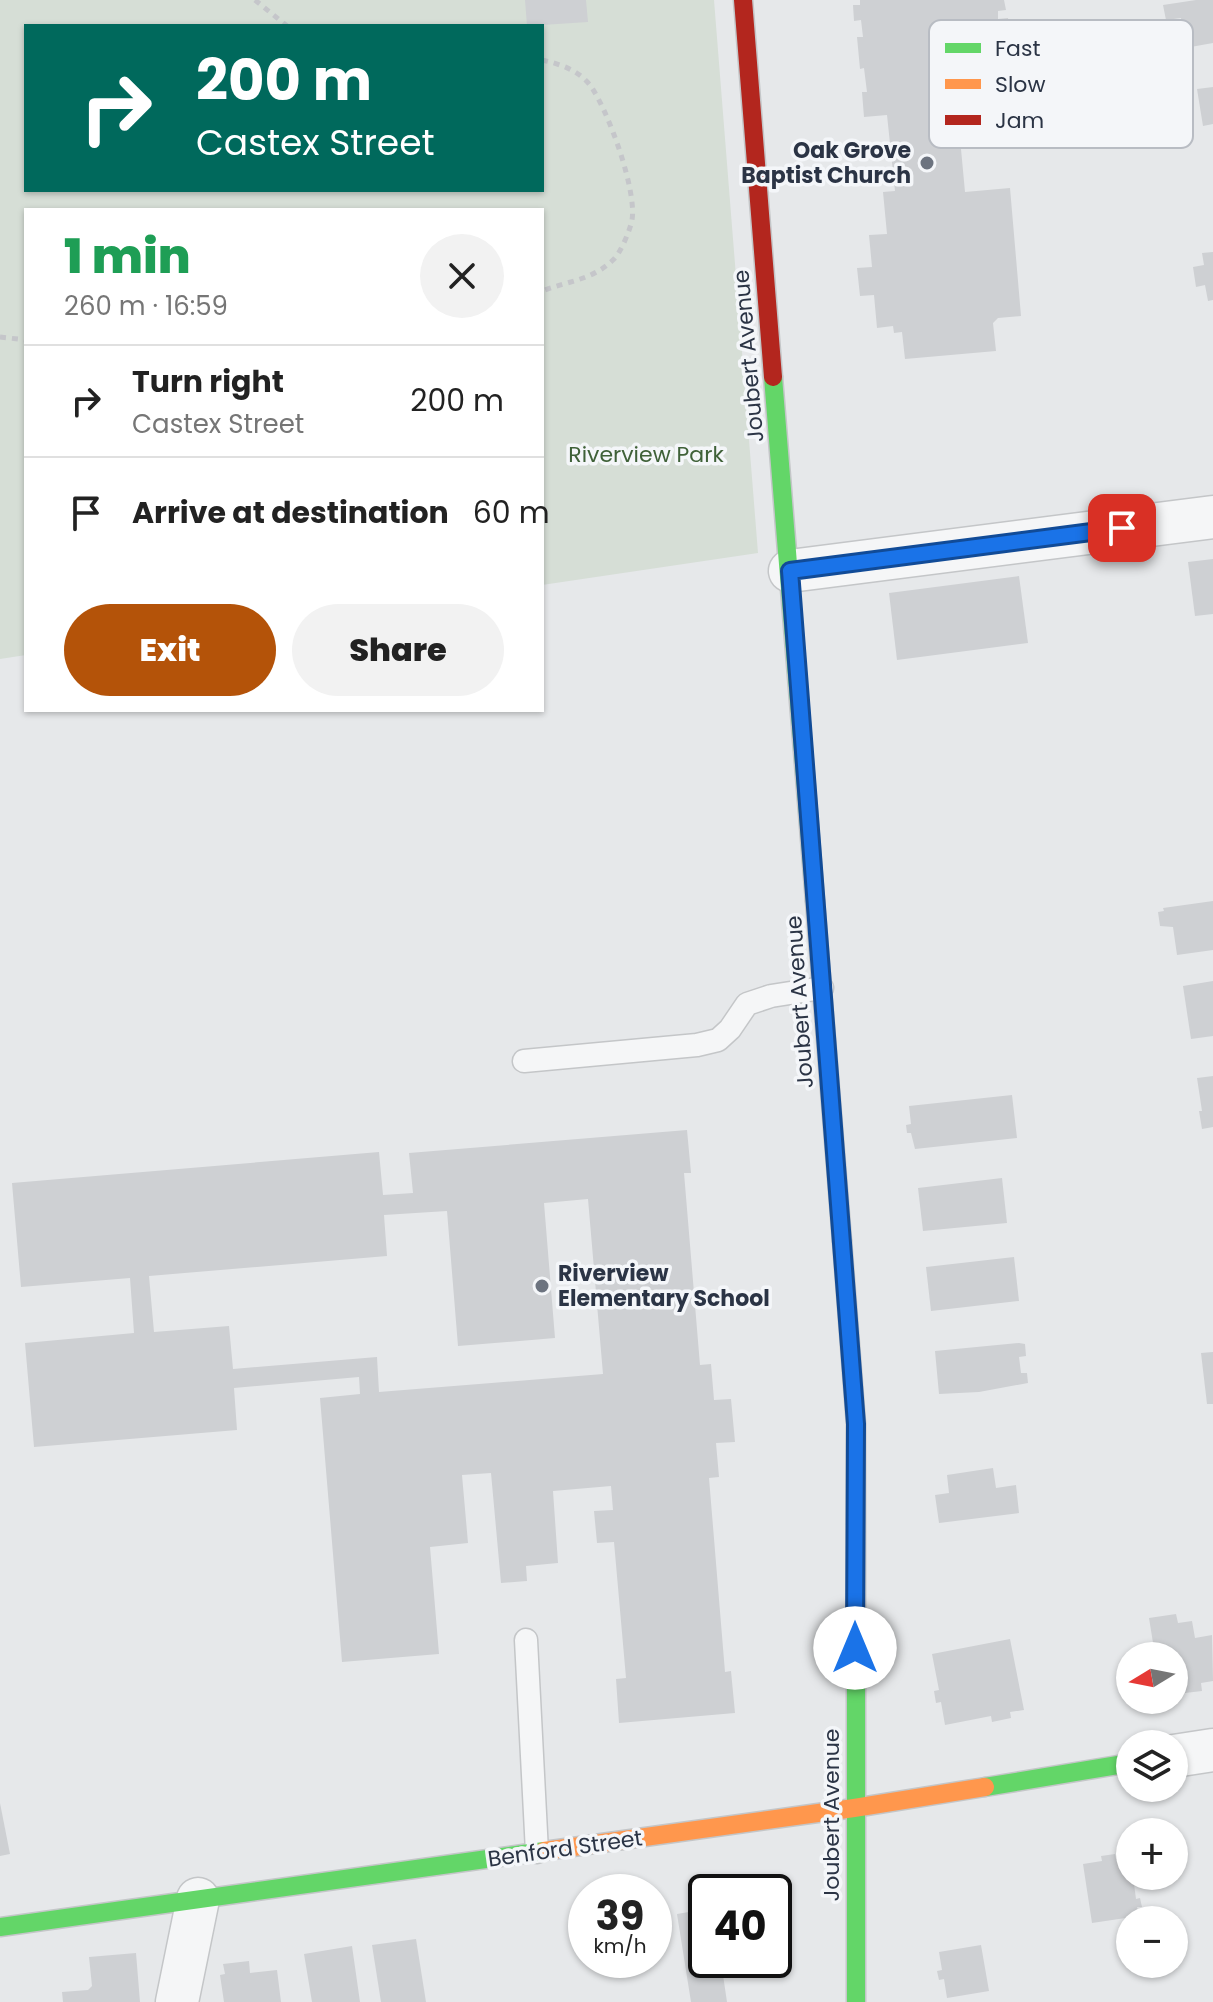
<!DOCTYPE html>
<html lang="en">
<head>
<meta charset="utf-8">
<style>
  body { margin:0; font-family:Poppins,sans-serif; background:#f2f2f2; color:#222; height:100vh; display:flex; flex-direction:column; font-size:30px; white-space:nowrap }
  * { box-sizing:border-box; margin:0 }
  p { font-size:26px; color:#767676 }
  .icon { flex:none; width:44px; height:44px; fill:none; stroke:currentColor; stroke-width:2; stroke-linecap:round; stroke-linejoin:round }
  .map { position:relative; flex:1; overflow:hidden }
  .panel { position:absolute; left:24px; top:208px; width:520px; height:504px; display:flex; flex-direction:column; background:#fff; border-radius:0px; box-shadow:0 2px 6px #0004 }
  .panel>* { flex:none }
  .banner { position:absolute; left:24px; top:24px; width:520px; height:168px; border-radius:0px; box-shadow:0 2px 6px #0004; background:#00695c; color:#fff; overflow:hidden }
  .needle { width:52px; rotate:260deg }
  .controls { position:absolute; left:1116px; top:1642px; display:grid; gap:16px }
  .controls a { display:grid; place-items:center; width:72px; height:72px; border-radius:50%; background:#fff; box-shadow:0 2px 6px #0004; font-size:40px }
  .speed { position:absolute; left:568px; top:1874px; display:flex; gap:16px; font-size:40px; font-weight:700; text-align:center }
  .speed>* { display:grid; place-content:center; width:104px; height:104px; border-radius:50%; background:#fff; box-shadow:0 2px 6px #0004; line-height:1 }
  .speed small { font-size:20px; font-weight:400 }
  .speed .limit { border:4px solid #111; border-radius:12px; background:#fff; color:#111 }
  .pin { position:absolute; display:grid; place-items:center; width:68px; height:68px; color:#fff; margin:-34px; border-radius:16px; box-shadow:0 4px 12px #0006 }
  .me { position:absolute; width:88px; margin:-44px; rotate:0deg; stroke-linejoin:round; filter:drop-shadow(0 0 6px #0008) }
  .turn { display:flex; align-items:center; gap:28px; height:168px; padding:0 40px; font-size:36px }
  .turn .icon { width:104px; height:104px; stroke-width:2.5 }
  .turn b { display:block; font-size:56px; line-height:68px }
  .round { display:grid; place-items:center; flex:none; width:84px; height:84px; border-radius:42px; background:#f2f2f2 }
  .headline { display:flex; align-items:center; justify-content:space-between; height:136px; padding:0 40px }
  h1 { font-size:48px; font-weight:800; line-height:60px; color:#1e9e55 }
  .primary-button { display:flex; gap:16px; margin-top:auto; padding:16px 40px }
  .primary-button a { flex:1; height:92px; border-radius:48px; background:#b45309; color:#fff; font-size:32px; font-weight:800; line-height:92px; text-align:center }
  .primary-button a+a { background:#f2f2f2; color:#222 }
  ul { padding:0; list-style:none }
  li { display:flex; align-items:center; gap:24px; height:112px; padding:0 40px; border-top:2px solid #e0e0e0 }
  li div { flex:1 }
  li b { display:block; font-size:30px }
  li em { font-style:normal }
  .map>svg:first-child { display:block }
  .green { fill:#d6ded6; fill-rule:evenodd }
  .building { fill:#ced0d3; fill-rule:evenodd }
  .lines { fill:none; stroke-linecap:round; stroke-linejoin:round }
  .lane-casing { stroke:#c4c6c8; stroke-width:25 }
  .street-casing { stroke:#c4c6c8; stroke-width:45 }
  .fast-casing { stroke:#c4c6c8; stroke-width:21 }
  .slow-casing { stroke:#c4c6c8; stroke-width:21 }
  .jam-casing { stroke:#c4c6c8; stroke-width:21 }
  .path { stroke:#c5c6ca; stroke-width:5; stroke-dasharray:6 6; stroke-linecap:butt }
  .lane { stroke:#f5f6f7; stroke-width:22 }
  .street { stroke:#f5f6f7; stroke-width:42 }
  .fast { stroke:#63d668; stroke-width:18 }
  .slow { stroke:#ff974d; stroke-width:18 }
  .jam { stroke:#b3261e; stroke-width:18 }
  .route-casing { stroke:#114b97; stroke-width:20 }
  .route { stroke:#1a73e8; stroke-width:14 }
  .poi-dot { fill:#6c737f; stroke:#f4f6f9; stroke-width:3 }
  .labels { text-anchor:middle; stroke-width:7; stroke-linejoin:round; paint-order:stroke }
  .poi-label { font-size:22px; font-weight:bold; fill:#2b3445; stroke:#f4f6f9; text-anchor:end }
  .street-label { font-size:22px; fill:#2b3445; stroke:#f4f6f9 }
  .park-label { font-size:22px; fill:#3f6138; stroke:#f4f6f9 }
  .key { fill:#f4f6f9; stroke:#b8bcc3; stroke-width:2 }
  .key-label { font-size:22px; fill:#2b3445 }
</style>
</head>
<body>
<div class="map">
<svg width="1213" height="2002" viewBox="0 0 1213 2002">
  <rect width="100%" height="100%" fill="#e6e8ea"/>
  <path class="green" d="M0,0H714L758,553L542,585V210H26V655L0,659ZM26,26H542V190H26Z"/>
  <g class="building">
    <path d="M525,0H586L588,22L527,26Z"/>
    <path d="M860,0H1004L1006,10L998,11V19L1008,18L1013,72L1003,73L1009,135L977,138L975,111H971L970,104L957,106L965,192L1010,188L1021,316L998,318L993,323L996,351L905,359L902,332L894,333L893,326L877,328L874,295L860,296L857,268L872,267L869,235L887,234L883,192L895,191L887,115L864,117L862,92H867L864,68L860,69L857,37H863L861,20L854,21L853,5H860Z"/>
    <path d="M1196,0H1213V43L1185,48L1181,18L1166,20L1163,5Z"/>
    <path d="M1213,87V124L1203,126L1197,89Z"/>
    <path d="M1213,252V300L1208,301L1205,285L1196,287L1193,267L1204,265L1202,253Z"/>
    <path d="M1213,559V614L1195,616L1188,562Z"/>
    <path d="M1019,576L1028,643L897,660L889,593Z"/>
    <path d="M1213,901V950L1177,955L1173,927L1160,926L1158,912L1164,911L1163,908Z"/>
    <path d="M1213,981V1036L1191,1039L1183,986Z"/>
    <path d="M1213,1076V1127L1202,1129L1199,1111H1202L1197,1078Z"/>
    <path d="M1012,1095L1017,1138L915,1149L911,1133H907L906,1125L911,1124L909,1106Z"/>
    <path d="M687,1130L691,1173H684L700,1365L711,1364L714,1400L731,1399L735,1442L716,1443L719,1477L709,1478L725,1672L731,1671L735,1713L619,1723L616,1679L626,1678L614,1542L597,1543L594,1511L613,1510L611,1486L553,1491L558,1563L526,1566L527,1581L501,1583L491,1473L462,1475L468,1543L430,1547L439,1654L342,1662L320,1398L360,1394L359,1377L234,1388L237,1430L34,1447L25,1343L134,1333L130,1278L21,1287L12,1183L379,1152L383,1195L413,1193L409,1153ZM588,1199L603,1374L379,1392L377,1357L233,1369L229,1326L154,1332L149,1276L387,1256L384,1215L447,1211L458,1346L555,1338L544,1203Z"/>
    <path d="M1002,1178L1007,1223L923,1231L918,1188Z"/>
    <path d="M1014,1257L1019,1301L931,1311L926,1267Z"/>
    <path d="M1019,1343L1025,1344L1026,1356L1019,1357L1021,1373H1027L1028,1383L979,1392L939,1394L935,1351Z"/>
    <path d="M1213,1352V1404H1207L1201,1353Z"/>
    <path d="M993,1468L996,1488L1016,1485L1019,1513L939,1523L935,1495L949,1493L947,1475Z"/>
    <path d="M1176,1614L1178,1623L1192,1621L1195,1638L1212,1635L1213,1681L1201,1683L1202,1691L1185,1693L1184,1685L1174,1687V1656H1165L1166,1647L1154,1649L1149,1618Z"/>
    <path d="M1010,1639L1024,1710L1010,1712L1011,1718L992,1722L991,1716L945,1725L941,1702L936,1703L934,1691L939,1690L932,1654Z"/>
    <path d="M0,1803L10,1854L0,1856Z"/>
    <path d="M1115,1854L1116,1859L1130,1857V1876H1133L1136,1899L1140,1898L1142,1907H1137L1139,1916L1092,1923L1083,1864L1102,1861L1101,1856Z"/>
    <path d="M706,1909V1960H764L765,1968L755,1969L756,1972L750,1973V1970L723,1975L727,2002H691L677,1914Z"/>
    <path d="M416,1939L426,2002H381L372,1945Z"/>
    <path d="M981,1945L989,1991L947,1998L944,1979L939,1980L937,1971L942,1970L939,1952Z"/>
    <path d="M352,1946L360,2002H312L304,1954Z"/>
    <path d="M136,1953L140,2002H63L62,1992L88,1990L92,1986L89,1957Z"/>
    <path d="M249,1961L250,1973L277,1970L281,2002H224L220,1975L225,1974L223,1964Z"/>
  </g>
  <g class="lines">
    <g class="lane-casing">
      <g id="lane">
        <path d="M524,1061L697,1045L718,1040L730,1029L747,1004L771,996L822,988"/>
        <path d="M526,1640L537,1852"/>
      </g>
    </g>
    <g class="street-casing">
      <g id="street">
        <path d="M790,571L1213,517"/>
        <path d="M1174,1756L1213,1750"/>
        <path d="M177,2002L198,1899"/>
      </g>
    </g>
    <g class="fast-casing">
      <g id="fast">
        <path d="M773,377L815,901"/>
        <path d="M842,1241L856,1424V2002"/>
        <path d="M985,1787L1130,1763"/>
        <path d="M0,1927L544,1851"/>
      </g>
    </g>
    <g class="slow-casing">
      <g id="slow">
        <path d="M815,901L842,1241"/>
        <path d="M544,1851L854,1808L985,1787"/>
      </g>
    </g>
    <g class="jam-casing">
      <path id="jam" d="M743,0L773,377"/>
    </g>
    <g class="path">
      <path d="M255,0L287,26"/>
      <path d="M542,60C560,64 578,70 590,85C608,110 637,190 632,220C630,230 621,252 614,259C593,280 568,281 542,291"/>
      <path d="M0,337L26,340"/>
    </g>
    <use href="#lane" class="lane"/>
    <use href="#street" class="street"/>
    <use href="#fast" class="fast"/>
    <use href="#slow" class="slow"/>
    <use href="#jam" class="jam"/>
  </g>
  <g class="lines">
    <g class="route-casing">
      <path id="route" d="M855,1648L856,1424L790,571L1122,528"/>
    </g>
    <use href="#route" class="route"/>
  </g>
  <g class="poi-dot">
    <circle cx="927" cy="163" r="8"/>
    <circle cx="542" cy="1286" r="8"/>
  </g>
  <g class="labels">
    <g class="poi-label">
      <text x="911" y="158">Oak Grove<tspan x="911" dy="25">Baptist Church</tspan></text>
      <text x="558" y="1281" text-anchor="start">Riverview<tspan x="558" dy="25">Elementary School</tspan></text>
    </g>
    <g class="street-label">
      <text transform="translate(748 356) rotate(-95)" y="8">Joubert Avenue</text>
      <text transform="translate(799 1002) rotate(-94)" y="8">Joubert Avenue</text>
      <text transform="translate(831 1815) rotate(-90)" y="8">Joubert Avenue</text>
      <text transform="translate(565 1848) rotate(-8)" y="8">Benford Street</text>
    </g>
    <g class="park-label">
      <text x="646" y="462">Riverview Park</text>
    </g>
  </g>
  <rect x="929" y="20" width="264" height="128" rx="12" class="key"/>
  <rect x="945" y="43" width="36" height="10" fill="#63d668"/>
  <rect x="945" y="79" width="36" height="10" fill="#ff974d"/>
  <rect x="945" y="115" width="36" height="10" fill="#b3261e"/>
  <g class="key-label">
    <text x="995" y="56">Fast</text>
    <text x="995" y="92">Slow</text>
    <text x="995" y="128">Jam</text>
  </g>
</svg>
<div class="controls">
<a><svg class="needle" viewBox="-14 -14 28 28"><path d="M0-13l5 13h-10z" fill="#e53935"/><path d="M0 13l5-13h-10z" fill="#767676"/></svg></a>
<a><svg class="icon" aria-label="layers" viewBox="0 0 24 24"><path d="M12 4l9 5-9 5-9-5zM3 14l9 5 9-5"/></svg></a>
<a>+</a>
<a>−</a>
</div>
<div class="speed"><div>39<small>km/h</small></div><div class="limit">40</div></div>
<div class="pin" style="left:1122px;top:528px;background:#d93025"><svg class="icon" aria-label="arrive" viewBox="0 0 24 24"><path d="M6 21V4h12l-3 4 3 4H6"/></svg></div>
<svg class="me" style="left:855px;top:1648px" viewBox="-20 -20 40 40"><circle r="19" fill="#fff"/><path d="M0-13L10 11 0 6-10 11z" fill="#1a73e8"/></svg>
<div class="banner">
<div class="turn"><svg class="icon" aria-label="right" viewBox="0 0 24 24"><path d="M7 20v-9h11M14 6l5 5-5 5"/></svg><div><b>200 m</b>Castex Street</div></div>
</div>
<section class="panel">
<div class="headline"><div><h1>1 min</h1><p>260 m · 16:59</p></div><a class="round"><svg class="icon" aria-label="close" viewBox="0 0 24 24"><path d="M6 6l12 12M18 6L6 18"/></svg></a></div>
<ul>
<li><svg class="icon" aria-label="right" viewBox="0 0 24 24"><path d="M7 20v-9h11M14 6l5 5-5 5"/></svg><div><b>Turn right</b><p>Castex Street</p></div><em>200 m</em></li>
<li><svg class="icon" aria-label="arrive" viewBox="0 0 24 24"><path d="M6 21V4h12l-3 4 3 4H6"/></svg><div><b>Arrive at destination</b></div><em>60 m</em></li>
</ul>
<div class="primary-button"><a>Exit</a><a>Share</a></div>
</section>
</div>
</body>
</html>
